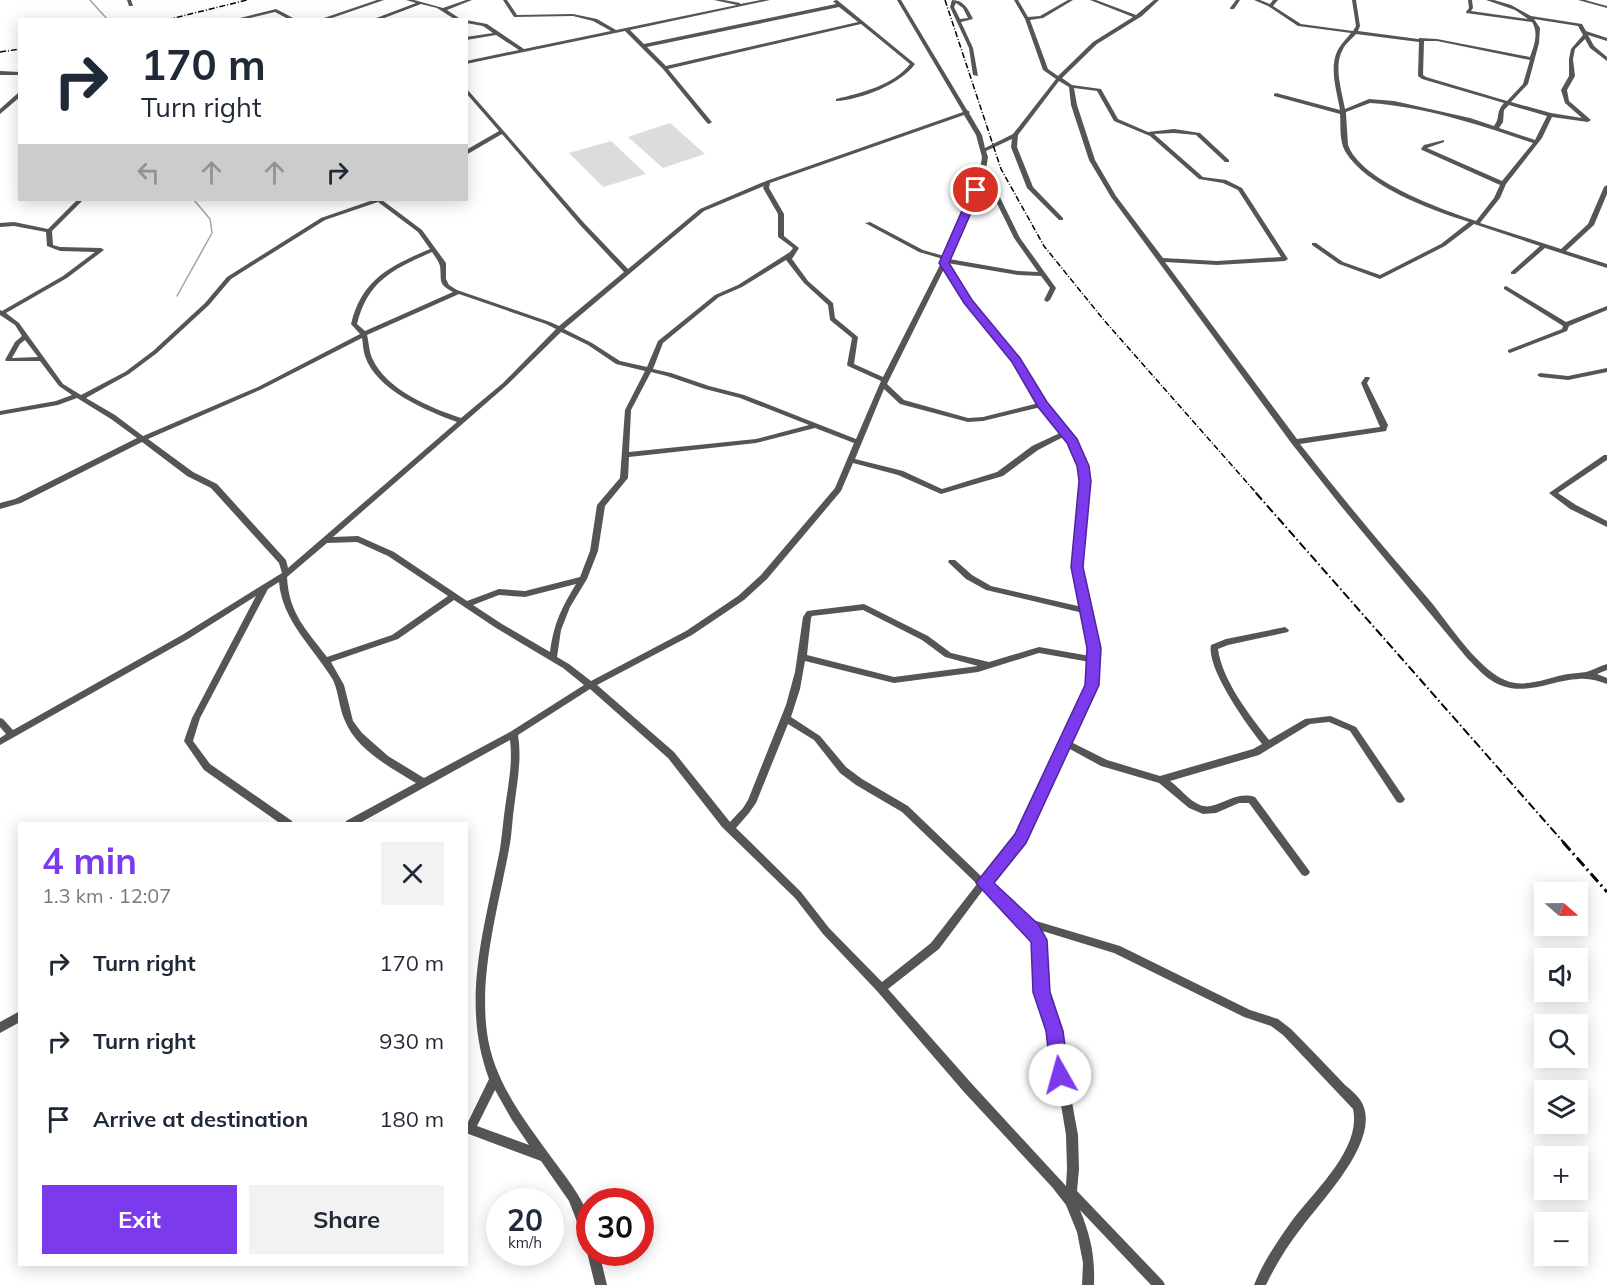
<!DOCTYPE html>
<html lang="en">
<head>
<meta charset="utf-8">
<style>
  body { margin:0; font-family:Mulish,sans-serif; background:#f2f2f3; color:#1f2937; height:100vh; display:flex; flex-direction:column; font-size:22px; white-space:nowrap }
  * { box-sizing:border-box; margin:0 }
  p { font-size:20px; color:#747a83 }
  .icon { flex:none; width:33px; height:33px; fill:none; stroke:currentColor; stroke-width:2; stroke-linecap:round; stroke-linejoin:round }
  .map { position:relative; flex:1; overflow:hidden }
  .panel { position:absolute; left:18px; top:822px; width:450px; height:444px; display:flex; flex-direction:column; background:#fff; border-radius:0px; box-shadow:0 3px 15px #0003 }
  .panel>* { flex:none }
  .guide { position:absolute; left:18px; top:18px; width:450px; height:183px; border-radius:0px; box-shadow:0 3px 15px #0003; background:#fff; color:#1f2937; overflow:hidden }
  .needle { width:39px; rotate:110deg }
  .fabs { position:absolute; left:1534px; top:882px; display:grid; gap:12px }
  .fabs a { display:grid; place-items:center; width:54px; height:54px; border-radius:0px; background:#fff; box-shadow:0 3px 15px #0003; font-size:30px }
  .speed { position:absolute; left:486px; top:1188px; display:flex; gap:12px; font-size:30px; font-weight:700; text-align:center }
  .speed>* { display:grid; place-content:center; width:78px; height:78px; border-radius:50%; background:#fff; box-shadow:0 3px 15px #0003; line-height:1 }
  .speed small { font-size:15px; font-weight:400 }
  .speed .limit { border:9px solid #d22; background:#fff; color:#111 }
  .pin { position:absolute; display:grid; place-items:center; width:51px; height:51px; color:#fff; margin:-26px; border:3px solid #fff; border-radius:50%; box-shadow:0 2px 6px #0007 }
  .me { position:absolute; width:66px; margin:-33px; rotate:353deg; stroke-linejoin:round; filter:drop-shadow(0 0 4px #0008) }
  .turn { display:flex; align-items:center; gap:21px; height:126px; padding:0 24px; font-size:27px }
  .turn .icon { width:78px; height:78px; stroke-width:2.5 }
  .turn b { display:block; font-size:42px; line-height:51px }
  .lanes { display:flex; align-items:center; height:57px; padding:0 24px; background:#0003; justify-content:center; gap:30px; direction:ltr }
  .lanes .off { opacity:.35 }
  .round { display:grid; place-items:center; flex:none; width:63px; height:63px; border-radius:0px; background:#f2f2f3 }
  .head { display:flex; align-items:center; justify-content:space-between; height:102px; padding:0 24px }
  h1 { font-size:36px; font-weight:700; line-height:45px; color:#7c3aed }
  .action { display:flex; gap:12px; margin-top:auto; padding:12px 24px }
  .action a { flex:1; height:69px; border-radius:0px; background:#7c3aed; color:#fff; font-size:24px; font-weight:700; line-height:69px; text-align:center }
  .action a+a { background:#f2f2f3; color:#1f2937 }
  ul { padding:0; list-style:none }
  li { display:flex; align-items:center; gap:18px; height:78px; padding:0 24px }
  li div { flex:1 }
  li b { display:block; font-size:22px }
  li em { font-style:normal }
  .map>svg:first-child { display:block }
  .green { fill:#dcdcdc }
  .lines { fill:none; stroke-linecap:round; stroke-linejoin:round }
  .stream { stroke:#a3a3a3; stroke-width:1.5 }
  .minor { fill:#555; fill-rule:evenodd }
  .rail-far2 { stroke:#000; stroke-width:1.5; stroke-dasharray:6 2 1 2; stroke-linecap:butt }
  .rail-far1 { stroke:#000; stroke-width:2; stroke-dasharray:9 3 1.5 3; stroke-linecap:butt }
  .rail { stroke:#000; stroke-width:3; stroke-dasharray:11 4 2 4; stroke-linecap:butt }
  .route { fill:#7c3aed; stroke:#51269a; stroke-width:1.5 }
</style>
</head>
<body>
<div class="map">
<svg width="1607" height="1285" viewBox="0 0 1607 1285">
  <rect width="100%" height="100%" fill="#fff"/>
  <g class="green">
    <path d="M670,123L705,154L663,168L628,137Z"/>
    <path d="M611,141L646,174L603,187L569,153Z"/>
  </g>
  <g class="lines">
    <g class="stream">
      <path d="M90,0L108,20"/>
      <path d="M177,296L212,233L210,219L194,200"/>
    </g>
    <g class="minor">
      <path d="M127,0H131L133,6H129Z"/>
      <path d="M377,0H384L326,20H318Z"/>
      <path d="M406,0H414L443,8L466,0H472L447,10L462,20H456L437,8L421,4L379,20H371L416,3Z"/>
      <path d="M503,0H507L517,15L573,14L597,19L616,30L737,5L714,0H724L740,3V4L761,0H770L630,30L644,44L836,4L833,1L837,0L915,64C901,84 860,100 836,101V99C861,93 894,85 910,64L861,24L668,69L711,121L712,122L709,124L707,123L663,69L625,31L466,64V61L519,50L496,35L466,40V37L493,33L483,26L466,23V20L487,24L524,49L611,31L593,21L573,16L514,17ZM839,7L858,22L666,66L647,47Z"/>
      <path d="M897,0H901L967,110L970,112L969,113L982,135L985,148L1013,134L1056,79L1043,70L1025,19L1014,0H1018L1028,17L1040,16L1068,0H1073L1043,18L1030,20L1048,69L1058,76L1093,42L1133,17L1090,0H1096L1136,15L1154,0H1159L1142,16L1097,44L1062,78L1072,85L1101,89L1118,119L1148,132L1174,129L1200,133L1229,160V162H1225L1196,135L1174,133L1154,134L1203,177L1226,180L1242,188L1288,259L1285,261L1217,265L1165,262L1297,439L1380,427L1361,383L1365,377H1369L1370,378L1367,383L1388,425L1386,431L1300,444C1342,498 1386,550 1431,602C1450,625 1480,673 1510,682C1529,687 1550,677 1568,674C1574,673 1581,673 1586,672C1593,670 1600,666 1607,664V670L1597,674L1607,678V684C1598,681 1589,678 1579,679C1552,680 1527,696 1500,685C1487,680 1477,668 1467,658L1341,506L1292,444L1111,197L1089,160L1071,105L1069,87L1059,81L1018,135L1017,147L1033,187L1063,218V220H1059L1027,188L1011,147L1012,139L986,151L988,157L986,169L1020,238L1056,288L1050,300L1047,302L1044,300L1050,288L1041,276L1018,275L947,263L970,300L1018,360L1046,403L1076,440L1085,459L1089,481L1081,567L1096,636L1099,670L1088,705L1071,742L1107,760L1160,776L1253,749L1262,744C1247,725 1206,668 1211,645L1226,639L1285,627L1289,630L1288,632L1228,645L1218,649C1222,680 1250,716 1269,740L1305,719L1330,716L1333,717L1356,727L1405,799L1403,802L1400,803L1397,802L1350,731L1329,722L1310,724L1259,755L1170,781C1180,788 1188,800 1200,805C1218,812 1231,790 1255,797L1308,869L1310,872L1308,875L1305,876L1302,875L1249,803H1239L1216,813L1203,814L1189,808L1159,783L1101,766L1068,748L1024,842L989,883L1026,918L1120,946L1250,1010L1278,1019L1291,1029C1309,1047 1327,1066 1345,1085C1351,1090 1360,1097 1363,1105C1379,1142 1323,1199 1302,1227C1288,1245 1276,1264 1266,1285H1254C1263,1262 1277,1242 1291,1222C1313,1192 1362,1149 1353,1109L1283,1035L1271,1026L1244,1017L1114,953L1039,930L1042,935L1045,949L1047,992L1059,1031L1078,1135L1079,1169L1077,1191L1163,1281L1165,1285H1151L1080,1210C1091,1237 1095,1256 1094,1285H1082L1083,1263L1077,1232L1066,1205L1052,1187L964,1092L877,991L823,934L795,898L722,827L668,758L590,689L518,735C522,760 517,783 514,808C512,821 512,835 509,849C498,909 479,972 487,1033C494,1083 526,1122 554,1161C566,1177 587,1203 590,1224C590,1231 590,1239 590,1247L586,1245L569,1201L541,1161L466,1133V1122H468L489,1079C460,1001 485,927 500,849C502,836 503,822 505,808C508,786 513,763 510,740L358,824H345L346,821L416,783C391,768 357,750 345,721C339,708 339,693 333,680C314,648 282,621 279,582L268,589L200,718L193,741L210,764L292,821L293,824H281L204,770L184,741L192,718L256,596L188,639L0,745V738L6,734L0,727V718L3,719L13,730L182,635L282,573L279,563L211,488L187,476L142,442L21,503L0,509V503L15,499L137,438L111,419L77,398L58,405L0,415V411L56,401L72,395L59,386L40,361H6L5,360L15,342L22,336L15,325L0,315V310L2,311L63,276L95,252L60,251L47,246L46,232L14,226L0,227V223L14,222L48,229L77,200H83L52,231L53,245L60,247L101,248L104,250L67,278L6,313L19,323L63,384L81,395L125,372L153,351L205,303L227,277L321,218L373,200H382L422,230L446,263V279L449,285L457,290L550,322L559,326L624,272L580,225L502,134L466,155V150L499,131L466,93V88L584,223L628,269L700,209L766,181L963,112ZM1074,88L1097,91L1114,121L1150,136L1199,179L1223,183L1238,190L1281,257L1217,261L1163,258L1116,196L1095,160L1077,105ZM964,115L976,135L982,157L979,176L944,256L923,250L870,222L865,223L919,252L943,259L883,377L854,364L858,337L835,318L833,303L808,281L792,259L799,248L784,236V214L769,188L770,183ZM984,177L1014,238L1038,272L1018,271L949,259ZM764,186L763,188L778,214V237L793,248L790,252L738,285L715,295L658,341L647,367L620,361L592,343L564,329L704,211ZM378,202L418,232L430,249C390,266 362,279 351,324L360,334L258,387L143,436L115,415L86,398L129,374L157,353L209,305L231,279L325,220ZM432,252C435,257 439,261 440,266C442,282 437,283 453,292L365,331L357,324C368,280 394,269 432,252ZM786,260L804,283L828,305L830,320L852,338L847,365L848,366L881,381L856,439L744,395L709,386L671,373L653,369L663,343L719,297L742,287ZM944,269L965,302L1013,362L1039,403L983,417L968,418L904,400L887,384ZM459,294L546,324L556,329L503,383L461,418C431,408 386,390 372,358C369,351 369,343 367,335ZM561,332L588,345L616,364L645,371L625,410L620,478L597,505L590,551L580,577L525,591L499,589L467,601L394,552L358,536L333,537L507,385ZM362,338C363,344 363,350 365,356C376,390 427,411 457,422L288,568L286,560L217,484L193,472L148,439L262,389ZM25,340L38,357L12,358L20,344ZM651,372L667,376L705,389L740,398L809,425L756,439L629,452L631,410ZM884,389L900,404L968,422L983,421L1041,407L1062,432L1032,446L997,472L942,489L903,471L855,459ZM815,428L854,443L835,488L761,575L738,596L686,631L591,681L569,664L557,657L561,630L570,607L587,579L598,551L605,506L628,478L629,457L756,443ZM1065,436L1070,443L1077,459L1081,481L1073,567L1082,607L991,586L972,575L955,560H949L948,562L966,579L986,590L1083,613L1088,636L1090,656L1039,647L989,662L951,653L928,636L864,604L807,611L803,617L795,672L786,705L748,800L743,808L730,822L674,752L597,685L692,635L744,600L767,579L841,491L853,463L898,475L941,494L1003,476L1038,450ZM357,542L388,556L448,596L392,635L327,657C306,629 289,614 287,577L327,543ZM576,584C561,609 554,623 550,652L502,624L473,605L499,595L525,597ZM454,600L496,628L563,668L584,685L510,732L424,778L388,756L362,733L353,721L344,685L331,662L398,639ZM863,610L922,640L945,657L978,666L894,677L807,655L811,618L812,616ZM1039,653L1090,662L1091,670L1080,705L1018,836L982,877L908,806L862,779L846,767L820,736L791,717L800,689L805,661L894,683L978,672ZM788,724L814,740L840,773L856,785L902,812L977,884L931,943L882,982L829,928L801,892L736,828L749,813L756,803ZM983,890L1033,937L1035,949L1037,992L1049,1031L1066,1135L1067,1169L1066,1186L972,1084L888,989L939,949ZM495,1090L512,1120L529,1145L477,1126Z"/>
      <path d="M952,0C964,0 968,9 973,19L961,22L973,48L978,76L973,75L969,48L950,7ZM956,3L963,8L968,18L960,19L954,7Z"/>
      <path d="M1236,0H1240L1234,9H1230V8Z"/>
      <path d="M1254,0H1260L1270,4L1273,0H1278L1273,6L1301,24L1353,31L1356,26L1352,0H1356L1360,26L1358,31L1418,39L1420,38L1437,39L1530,57C1534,46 1539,33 1532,22L1466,13V12L1469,8L1468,0H1472L1473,8L1471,11L1528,19L1515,10L1486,0H1494L1511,5L1531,16L1582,24L1586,31L1607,38V41L1588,35L1594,46L1607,57V61L1590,48L1585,39L1575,49L1573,59L1575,76L1567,90L1569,101L1591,120L1588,122L1552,117L1542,138L1506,184L1500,198L1480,223L1561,249L1588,224L1604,187L1607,185V194L1594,225L1566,251L1607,264V268L1545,248L1515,274H1511V272L1540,246L1474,224L1445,246L1380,279L1339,264L1312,245V243H1316L1343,262L1380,275L1441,244L1469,222C1431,210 1365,186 1345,151C1339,140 1341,125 1340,114L1274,96V94L1276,93L1340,110C1337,91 1328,66 1339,48C1342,43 1347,38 1351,33L1298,26L1268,6ZM1534,19L1578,26L1583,35L1571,49L1569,59V76L1561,90L1565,103L1582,118L1551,113L1511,102L1528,84L1539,43L1540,28ZM1356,34L1419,42L1418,76L1422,79L1504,103C1495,113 1501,117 1494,126L1470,118L1394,101L1369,99L1345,109C1342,91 1333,66 1343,49C1346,43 1352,39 1356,34ZM1424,41H1437L1530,60L1523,84L1507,101L1426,77L1423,75ZM1370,103C1426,107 1480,125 1533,143L1502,181L1427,148L1444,142V140L1424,145L1421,149L1422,150L1500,185L1494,198L1476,221C1441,209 1361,181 1348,145L1346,114V112ZM1509,105L1547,116L1535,140L1499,128L1503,122L1504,110Z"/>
      <path d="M1578,0H1585L1607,6V8Z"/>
      <path d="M276,9L297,20H290L275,12L242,20H232Z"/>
      <path d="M0,71L20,72V75H0Z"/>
      <path d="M18,93H20V97L0,114V109Z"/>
      <path d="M1506,286L1566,322L1607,306V310L1569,326L1567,331L1510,353L1508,352V350L1562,329L1563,326L1504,289V287Z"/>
      <path d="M1607,368V372L1568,380L1540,377L1537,375L1540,373L1568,376Z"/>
      <path d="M1604,455H1607V460L1558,493L1576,505L1607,521V527L1570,509L1549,493Z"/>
      <path d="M20,1011V1022L0,1033V1022Z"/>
      <path d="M590,1248V1252H599L607,1285H595L587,1252Z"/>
    </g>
    <g class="rail-far2">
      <path d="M945,0L1001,169L1044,246L1103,319L1258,495"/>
      <path d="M166,20L247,0"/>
      <path d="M0,52L20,49"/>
    </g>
    <path class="rail-far1" d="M1256,493L1565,844"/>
    <path class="rail" d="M1563,842L1607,892"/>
  </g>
  <path class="route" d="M976,188L981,190L949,263L972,300L1020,358L1047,402L1077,439L1089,466L1091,481L1083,567L1101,648L1099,685L1026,843L994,883L1038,924L1047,940L1050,992L1063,1031L1069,1075L1066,1081L1060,1084L1054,1081L1051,1075L1046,1031L1033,992L1031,942L976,883L1015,834L1085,685L1087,648L1071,567L1079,481L1077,466L1067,443L1038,407L1012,362L964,303L939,263L971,190Z"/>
</svg>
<div class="fabs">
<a><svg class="needle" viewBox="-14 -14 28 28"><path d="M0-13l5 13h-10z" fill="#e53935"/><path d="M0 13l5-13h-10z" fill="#747a83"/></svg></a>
<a><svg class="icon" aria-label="sound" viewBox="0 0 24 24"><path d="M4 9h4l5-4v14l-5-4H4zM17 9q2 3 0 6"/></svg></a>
<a><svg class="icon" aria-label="search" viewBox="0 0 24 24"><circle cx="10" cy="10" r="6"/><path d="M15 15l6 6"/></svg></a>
<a><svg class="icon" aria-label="layers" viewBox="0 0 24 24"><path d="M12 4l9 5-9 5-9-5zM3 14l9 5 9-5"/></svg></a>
<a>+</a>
<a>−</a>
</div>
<div class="speed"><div>20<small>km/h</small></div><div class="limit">30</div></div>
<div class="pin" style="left:976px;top:190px;background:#d93025"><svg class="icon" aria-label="arrive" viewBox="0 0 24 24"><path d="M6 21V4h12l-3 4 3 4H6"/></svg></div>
<svg class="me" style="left:1060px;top:1075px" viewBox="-20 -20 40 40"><circle r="19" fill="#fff"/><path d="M0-13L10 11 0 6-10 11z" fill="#7c3aed"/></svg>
<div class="guide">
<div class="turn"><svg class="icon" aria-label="right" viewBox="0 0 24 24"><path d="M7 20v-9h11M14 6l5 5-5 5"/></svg><div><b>170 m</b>Turn right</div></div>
<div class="lanes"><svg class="icon off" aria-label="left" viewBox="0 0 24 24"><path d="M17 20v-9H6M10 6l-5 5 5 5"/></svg><svg class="icon off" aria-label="ahead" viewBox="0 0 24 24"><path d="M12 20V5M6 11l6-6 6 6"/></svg><svg class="icon off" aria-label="ahead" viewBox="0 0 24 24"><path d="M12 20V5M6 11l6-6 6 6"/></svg><svg class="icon" aria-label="right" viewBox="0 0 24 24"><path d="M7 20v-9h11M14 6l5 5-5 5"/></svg></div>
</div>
<section class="panel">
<div class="head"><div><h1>4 min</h1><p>1.3 km · 12:07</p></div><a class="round"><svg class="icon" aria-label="close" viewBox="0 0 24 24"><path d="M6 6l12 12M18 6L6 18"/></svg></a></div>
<ul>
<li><svg class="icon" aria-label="right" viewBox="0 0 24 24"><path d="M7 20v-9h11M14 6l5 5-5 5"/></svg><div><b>Turn right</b></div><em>170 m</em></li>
<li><svg class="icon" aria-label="right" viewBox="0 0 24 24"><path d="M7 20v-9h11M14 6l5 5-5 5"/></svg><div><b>Turn right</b></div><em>930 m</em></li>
<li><svg class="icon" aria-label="arrive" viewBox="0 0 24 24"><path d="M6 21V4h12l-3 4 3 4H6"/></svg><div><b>Arrive at destination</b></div><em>180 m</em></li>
</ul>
<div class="action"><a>Exit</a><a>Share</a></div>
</section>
</div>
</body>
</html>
